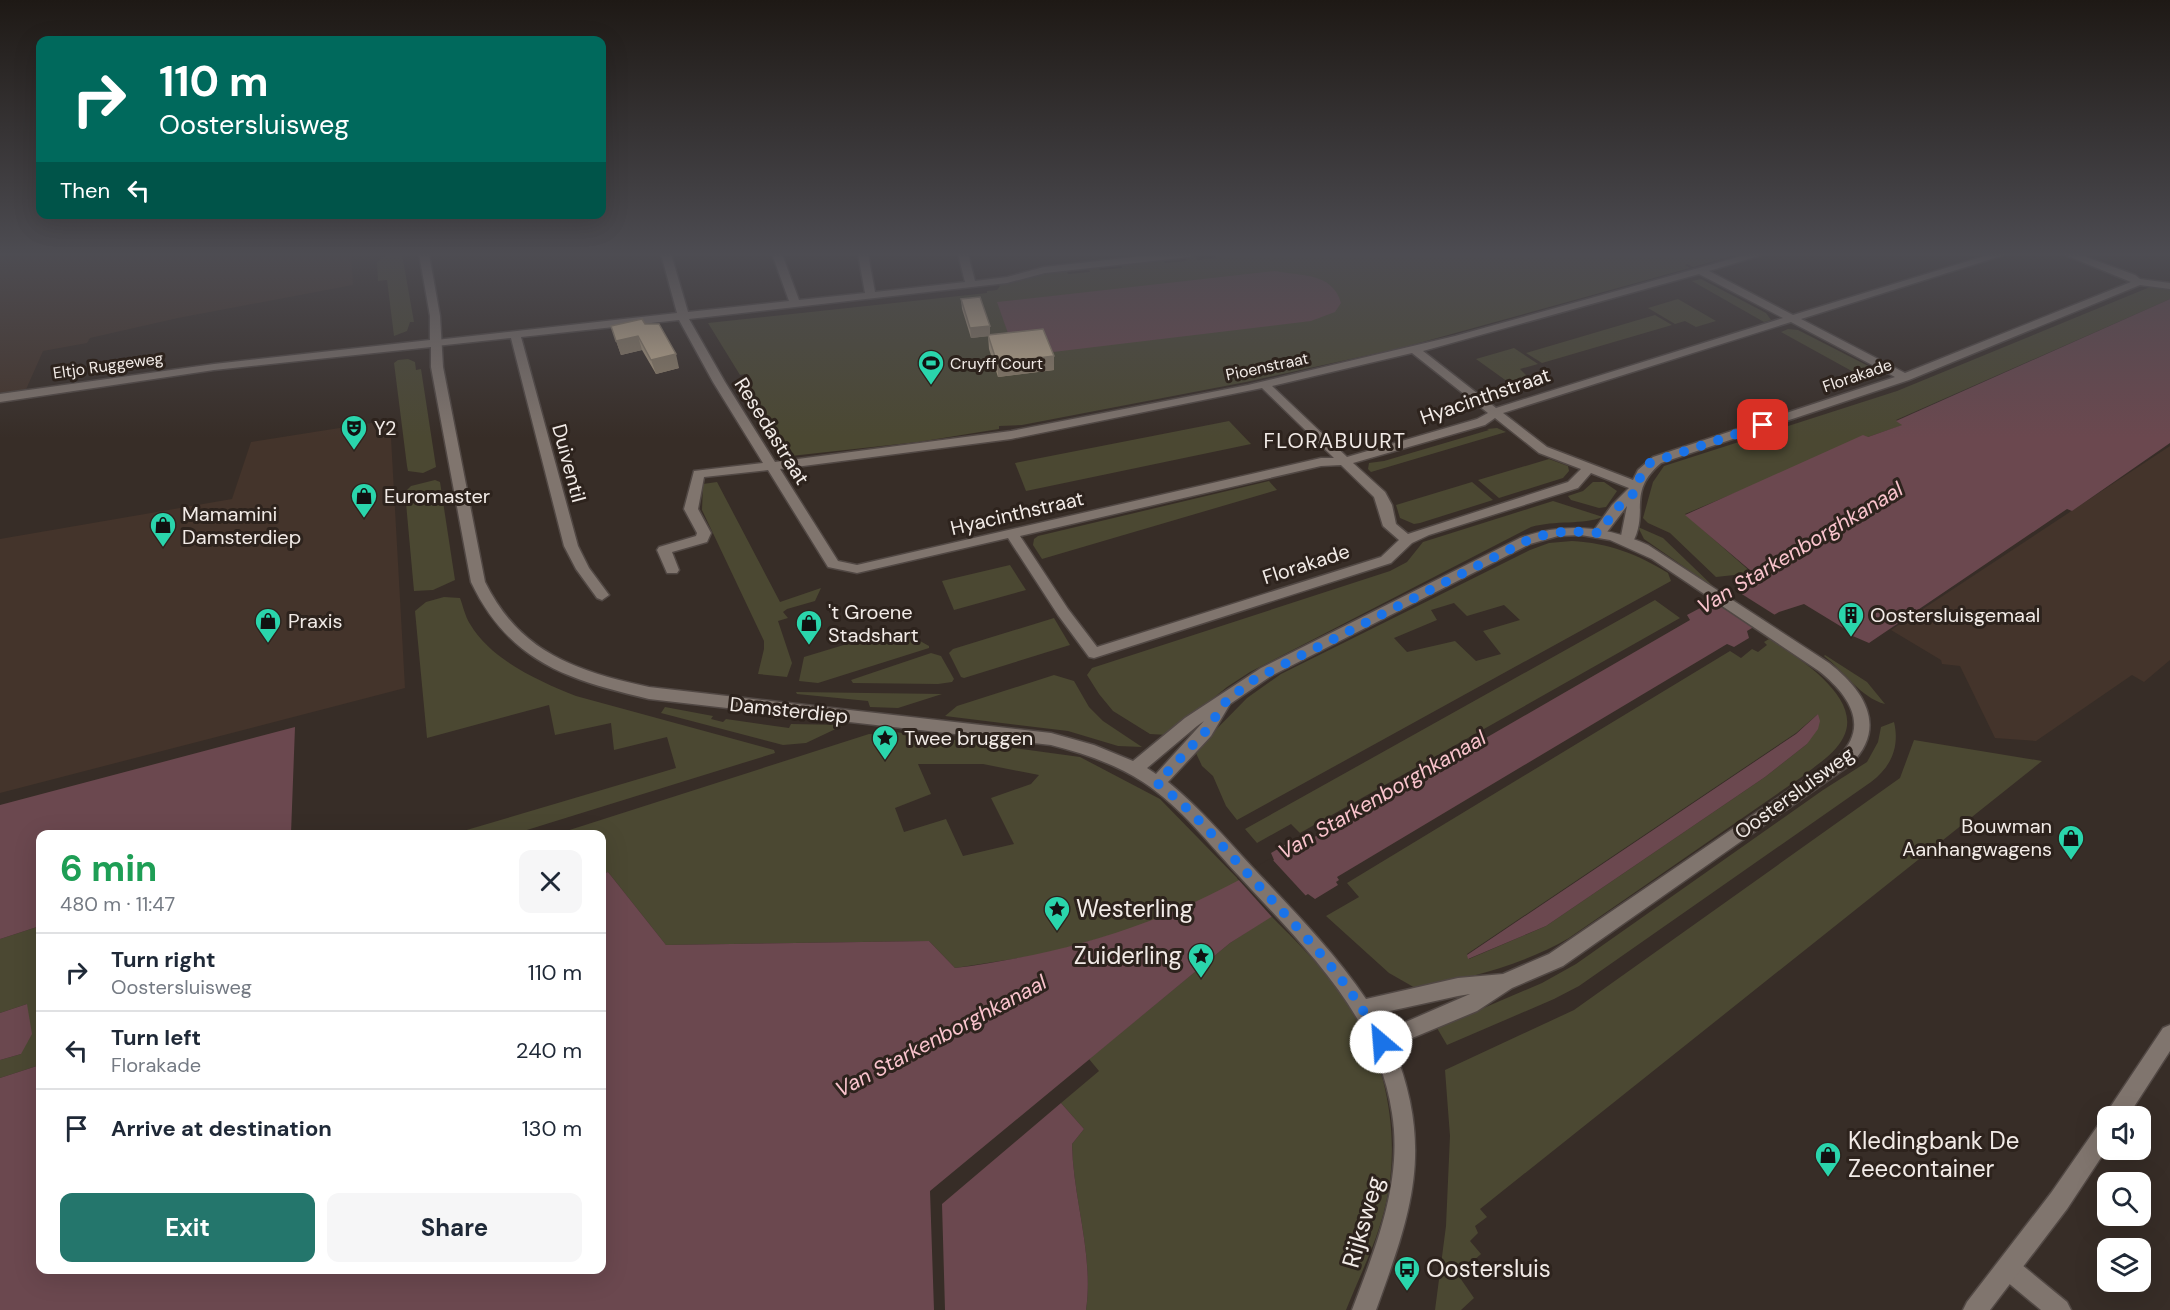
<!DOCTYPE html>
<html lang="en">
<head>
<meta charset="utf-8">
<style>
  body { margin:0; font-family:"DM Sans",sans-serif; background:#f6f6f7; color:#1f2937; height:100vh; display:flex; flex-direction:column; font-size:22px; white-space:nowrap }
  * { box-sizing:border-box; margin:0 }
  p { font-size:20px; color:#747a83 }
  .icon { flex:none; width:33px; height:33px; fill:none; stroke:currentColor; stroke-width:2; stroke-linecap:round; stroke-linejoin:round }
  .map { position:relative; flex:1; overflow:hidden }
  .panel { position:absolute; left:36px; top:830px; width:570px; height:444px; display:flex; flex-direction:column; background:#fff; border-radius:12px; box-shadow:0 6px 24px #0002 }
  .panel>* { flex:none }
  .guide { position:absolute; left:36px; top:36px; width:570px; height:183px; border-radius:12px; box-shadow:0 6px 24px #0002; background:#00695c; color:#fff; overflow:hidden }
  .controls { position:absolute; left:2097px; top:1106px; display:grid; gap:12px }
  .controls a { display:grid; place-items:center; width:54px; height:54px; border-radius:12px; background:#fff; box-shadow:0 6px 24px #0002; font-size:30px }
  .pin { position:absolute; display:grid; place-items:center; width:51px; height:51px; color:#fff; margin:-26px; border-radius:12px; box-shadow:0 3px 9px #0006 }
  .me { position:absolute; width:66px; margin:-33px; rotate:333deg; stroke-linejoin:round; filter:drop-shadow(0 0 4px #0008) }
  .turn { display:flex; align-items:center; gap:21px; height:126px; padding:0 24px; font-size:27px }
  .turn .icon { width:78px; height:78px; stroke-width:2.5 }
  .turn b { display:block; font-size:42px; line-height:51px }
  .then { display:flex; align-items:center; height:57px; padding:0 24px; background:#0003; gap:12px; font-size:22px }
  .round { display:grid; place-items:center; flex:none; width:63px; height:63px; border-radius:12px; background:#f6f6f7 }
  .head { display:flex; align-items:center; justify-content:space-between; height:102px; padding:0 24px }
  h1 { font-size:36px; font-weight:700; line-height:45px; color:#1e9e55 }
  .primary-button { display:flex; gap:12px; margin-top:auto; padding:12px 24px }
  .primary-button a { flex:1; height:69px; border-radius:12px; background:#24766c; color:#fff; font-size:24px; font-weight:700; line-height:69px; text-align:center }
  .primary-button a+a { background:#f6f6f7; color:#1f2937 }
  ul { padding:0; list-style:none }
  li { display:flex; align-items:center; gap:18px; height:78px; padding:0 24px; border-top:2px solid #e0e1e3 }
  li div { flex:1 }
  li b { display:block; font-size:22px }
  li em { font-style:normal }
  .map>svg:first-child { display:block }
  .built { fill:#44342b }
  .green { fill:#4b4832; fill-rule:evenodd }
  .water { fill:#6b484f }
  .pier { fill:#372d27 }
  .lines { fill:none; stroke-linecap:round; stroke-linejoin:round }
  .street-casing { stroke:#514844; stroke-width:3 }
  .secondary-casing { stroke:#514844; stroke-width:3 }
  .street { fill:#80756e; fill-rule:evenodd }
  .secondary { fill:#80756e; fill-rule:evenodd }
  .wall { fill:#b2a085 }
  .shaded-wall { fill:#91826c }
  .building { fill:#cfba9b; stroke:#91826c; stroke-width:1.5 }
  .route { stroke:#1a73e8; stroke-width:10; stroke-dasharray:0 18 }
  .labels { text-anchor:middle; stroke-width:6; stroke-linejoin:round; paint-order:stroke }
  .far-poi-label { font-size:16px; fill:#f2ebe7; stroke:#2d231d; text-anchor:start }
  .far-street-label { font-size:16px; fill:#f2ebe7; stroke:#2d231d }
  .street-label { font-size:20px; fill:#f2ebe7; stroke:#2d231d }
  .poi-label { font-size:20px; fill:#f2ebe7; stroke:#2d231d; text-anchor:start }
  .neighbourhood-label { font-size:21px; letter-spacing:1.5px; fill:#f2ebe7; stroke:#2d231d }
  .water-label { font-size:21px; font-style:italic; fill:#fac4cd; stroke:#2d231d }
  .near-poi-label { font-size:24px; fill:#f2ebe7; stroke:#2d231d; text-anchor:start }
  .near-street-label { font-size:24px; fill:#f2ebe7; stroke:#2d231d }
</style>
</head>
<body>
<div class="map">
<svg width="2170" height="1310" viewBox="0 0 2170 1310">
  <rect width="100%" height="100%" fill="#372d27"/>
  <g class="built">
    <path d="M0,254H351L353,285L178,318L90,338L87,343L43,351L24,394L0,398Z"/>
    <path d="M390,420L405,688L0,793V539L232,499L251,442Z"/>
    <path d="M2170,446V660L2144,682L2132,675L2036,741L1995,738L1960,666L1942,664L1941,660L1891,630Z"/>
  </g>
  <g class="green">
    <path d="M393,254H402L414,322H410L407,331L394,336L387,280L378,281L377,262L382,257Z"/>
    <path d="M1213,254H1740L1693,267L1687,264L1685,265L1690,268L1401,348L1246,382L1022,425L999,426V429L918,442L791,456L741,378L746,377L745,374L740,375L708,323L987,293V291L997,290L1000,286L998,284L1066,270L1068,274L1090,272L1088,268L1098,266L1100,270L1122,268L1121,264L1163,260L1165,263L1186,261L1185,257L1195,256L1198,260L1216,258Z"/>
    <path d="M1701,279L1766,313L1771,320L1764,322L1692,281Z"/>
    <path d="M2150,287L2170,289V299L1896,420L1903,425L1868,437L1685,514L1752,573L1716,577L1670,533L1648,523L1643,518L1653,482L1664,466L1897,391Z"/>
    <path d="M1678,299L1716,321L1696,327L1685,321L1675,324L1648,308Z"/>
    <path d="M1655,315L1672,325L1542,363L1526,353Z"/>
    <path d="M1788,329L1798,330L1882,373L1880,377L1868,380L1781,332Z"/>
    <path d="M1514,348L1538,364L1520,369L1527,376L1508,382L1476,359Z"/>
    <path d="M408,359L415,362L416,370L421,369L436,467L423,473L408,471L407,466L394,363L398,360Z"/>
    <path d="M1229,421L1251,444L1026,491L1015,463Z"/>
    <path d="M1497,428L1506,432L1371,472L1368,469L1369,463L1384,461L1489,430L1487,429Z"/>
    <path d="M1549,459L1568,466L1569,471L1563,478L1499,498L1478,480Z"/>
    <path d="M435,480L440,482L455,580L433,590L414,591L405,492L411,486Z"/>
    <path d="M1269,481L1277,490L1042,559L1033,545L1034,539L1038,536Z"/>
    <path d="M717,482L780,602L821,588L815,601L787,609L783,612L788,618L778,621L792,663L787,677L758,674L764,649V641L702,510L703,484Z"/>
    <path d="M1472,482L1493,500L1420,523L1414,524L1400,518L1396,505Z"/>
    <path d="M1593,482H1604L1617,491L1606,507L1599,508L1571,500L1568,496L1583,491Z"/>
    <path d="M1553,501L1603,517C1583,525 1555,520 1531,527L1250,672L1227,687L1168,735L1150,734L1113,711L1099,694L1087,675L1092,668L1390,571L1407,562L1423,542Z"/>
    <path d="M1638,527L1663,538L1716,589L1644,539Z"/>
    <path d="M1572,541C1609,543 1637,554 1668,573L1671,581L1237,820L1226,806L1213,776L1202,766L1195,751L1247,698L1281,674L1530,550L1549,543ZM1454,603L1467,616L1504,605L1520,620L1483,631L1501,654L1476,661L1455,641L1407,652L1394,638L1437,620L1431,610Z"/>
    <path d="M1010,565L1026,590L954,610L942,581Z"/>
    <path d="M444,597L460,598C463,606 465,616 470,624C491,660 539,681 576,696L774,750L775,753L514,834H453L676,768L667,737L614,750L611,723L555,735L549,705L427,738L415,611L426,602Z"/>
    <path d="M1655,600L1680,618L1300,833L1291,824L1257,843L1245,829Z"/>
    <path d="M1054,618L1070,645L964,678L961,677L949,653L953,649Z"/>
    <path d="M890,631H902L929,646V648L818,683L799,681L804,657Z"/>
    <path d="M1769,639C1796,656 1865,698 1843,738C1835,754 1816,765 1803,776L1569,938C1521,966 1470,977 1417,989L1389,973L1326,916L1359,897L1347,883L1730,651L1741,658L1752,649L1758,652L1767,645L1764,642ZM1818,714L1807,744L1765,777L1546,926L1469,959L1467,954L1796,733Z"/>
    <path d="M931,653L941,656L954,679L952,682L938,684L853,683L851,680Z"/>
    <path d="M1825,655L1867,682L1885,704C1861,698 1844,671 1824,656Z"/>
    <path d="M1054,675L1074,681L1089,707L1103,721L1142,747L1118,746L1068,731L945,716L957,706Z"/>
    <path d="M796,692L942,694L898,708L870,707L868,701L797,694Z"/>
    <path d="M665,707L713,716L711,719L723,722L726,719L789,728L791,724L844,725L806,743L783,745L661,713Z"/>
    <path d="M1894,722C1900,747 1891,767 1871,782L1579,986L1554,999L1447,1045L1437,1028L1542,983L1576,964L1823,790L1867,762L1878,742L1881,727Z"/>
    <path d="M895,732L1080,757L1160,799L1240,881L1189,906L1136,928L1045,954L955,968L929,941L666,945L608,872L602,874V834H557L869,734L885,735ZM918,764H983L1039,775L1031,784L991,798L1014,844L963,856L946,819L904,832L895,808L931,794Z"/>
    <path d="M1914,740L2042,761L1480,1209L1487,1217L1475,1226L1478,1233L1470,1241L1481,1254L1458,1275L1474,1298L1461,1310H1435L1446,1226L1450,1136L1445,1070L1574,1010L1900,778Z"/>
    <path d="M1271,916C1296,941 1321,966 1342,994C1385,1049 1402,1135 1386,1203C1378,1240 1360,1275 1346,1310H1086C1094,1255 1073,1199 1072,1144L1084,1129L1061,1103L1099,1071L1089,1059L1230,943Z"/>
    <path d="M40,926V1065L0,1078V1060L21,1054L27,1004L0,1013V939Z"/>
  </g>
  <g class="water">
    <path d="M1275,271C1299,276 1333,272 1341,303L1335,312L1311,321L1053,352L1047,338L1010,339L997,302Z"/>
    <path d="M2170,299V443L2072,511L2067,509L1869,643L1848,634L1850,632L1804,604L1779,612L1747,631L1749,638L1734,647L1727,644L1337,877L1339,880L1336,882L1338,885L1315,899L1308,894L1230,943L930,1191L934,1310H0V1078L40,1065V1269H602V874L608,872L666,945L929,941L955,968C1072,953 1173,921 1274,860L1271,853L1293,840H1301L1304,843L1690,620L1687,615L1702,607L1711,608L1739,592L1757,576L1685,515L1863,435L1868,437L1902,425L1896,421Z"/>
    <path d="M1818,714L1820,721L1818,729L1807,744L1765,777L1546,926L1468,959L1467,955L1796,734Z"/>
    <path d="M295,727L291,834H40V926L0,939V805Z"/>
    <path d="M27,1004L32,1034L21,1054L0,1060V1013Z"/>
    <path d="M1061,1103L1084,1129L1072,1144C1073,1199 1094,1255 1086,1310H945L942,1204Z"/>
  </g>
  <g class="pier">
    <path d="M1737,591L1775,615L1754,628L1716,603Z"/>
    <path d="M1271,858L1306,896L1272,917L1237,878Z"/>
  </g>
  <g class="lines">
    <g class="street-casing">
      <g id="street">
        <path d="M661,254H671L688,312L789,301L772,254H782L799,300L865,293L858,254H868L875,292L965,282L958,254H968L975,281L1007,277L1044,267L1161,254H1194L1189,257L1045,273L1007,283L689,319L725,382L775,462L1011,431L1248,385L1455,336L1749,254H1765L1709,271L1793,315L1991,254H2007L1801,319L1905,373L2131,282L2063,254H2078L2135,275L2140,279L2170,283V289L2140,285L1909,380L1661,463C1626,493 1650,511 1632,544H1622L1620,541L1627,506L1604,536H1594L1592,533L1612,505L1629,488L1591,473L1578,488L1429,535L1412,543L1391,563L1094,658L1089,657L1058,615L1008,538L857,573L828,567L768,470L704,477L698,509L711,533L707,542L672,552L679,570L677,573H667L657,550L659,547L696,536L697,533L684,509L694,471L763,463L713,382L679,320L521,337L578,546L589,568L609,595L602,600L597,598L576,569L564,546L511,338L436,346L431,343L436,340L677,313ZM1699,274L1783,318L1496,408L1423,351ZM1791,322L1895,377L1653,457L1638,470L1633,480L1547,447L1503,413ZM1412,353L1488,413L1477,419L1347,457L1272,386ZM1262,388L1334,458H1321L857,565L838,561L780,469L1011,439ZM1495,418L1539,453L1581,469L1568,482L1408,534L1396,524L1392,505L1385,492L1353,463L1485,425ZM1341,465L1374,497L1383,526L1399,540L1381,557L1097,647L1068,609L1020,536L1321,466Z"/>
        <path d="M2008,1257L2016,1260L2067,1302L2071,1310H2041L2000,1276L1997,1268L2000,1260Z"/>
      </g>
    </g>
    <g class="secondary-casing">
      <g id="secondary">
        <path d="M419,254H429L440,316L443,367L485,582C520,653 576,671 649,687L1051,733L1094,745L1133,761L1185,718L1261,668L1520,538C1564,522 1606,526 1648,545L1829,663C1865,691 1888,728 1850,765L1563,966L1512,988L1477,1011L1393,1046C1434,1149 1412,1211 1376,1310H1352C1376,1247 1403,1181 1392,1113C1378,1016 1303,946 1240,877C1209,844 1181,807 1143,782C1115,764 1083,753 1051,745L649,699C568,680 509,662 471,582L431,367V347L214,370L0,402V394L214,364L430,340V316ZM1581,535L1610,540L1652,559L1819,671C1848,694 1871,726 1838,757L1549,954L1503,974L1458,978L1366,999C1334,952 1294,911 1255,870C1227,840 1200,808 1168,782L1211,736L1230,704L1271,676L1530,544L1558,536ZM1204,721L1156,774L1147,768L1197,726ZM1470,994L1385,1031L1376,1014L1458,996Z"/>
        <path d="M2170,1025V1051L2128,1116H2108V1147L2067,1209L1990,1310H1963L1967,1302L2051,1193L2101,1121L2106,1118L2109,1109L2163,1028Z"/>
      </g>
    </g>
    <use href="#street" class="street"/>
    <use href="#secondary" class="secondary"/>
  </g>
  <g class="wall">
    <path d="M961,299L990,326V335L1054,370L998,377L989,349L988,336L971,338L962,309Z"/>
    <path d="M645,324L679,368L656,374L642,350L621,355L611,326Z"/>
  </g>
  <g class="shaded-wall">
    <path d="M990,326V336L971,338L970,328Z"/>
    <path d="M638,336L642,350L621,355L616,341Z"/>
    <path d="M676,354L679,368L656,374L651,360Z"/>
    <path d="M1054,356V370L998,377L997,363Z"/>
  </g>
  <g class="building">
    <path d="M980,297L990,326L970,328L961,299Z"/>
    <path d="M642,319L645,324H659L676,354L651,360L638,336L616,341L611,326Z"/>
    <path d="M1043,329L1054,356L997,363L988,335Z"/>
  </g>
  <linearGradient id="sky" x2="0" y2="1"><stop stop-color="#1e1915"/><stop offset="0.58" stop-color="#4d4c52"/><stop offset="1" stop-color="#4d4c52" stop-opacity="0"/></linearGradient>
  <rect width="2170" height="438" fill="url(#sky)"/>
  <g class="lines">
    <path class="route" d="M1381,1042C1349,978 1296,927 1248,874C1219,843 1192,809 1157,783L1205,732L1227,700L1255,679L1534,537L1567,531L1599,533L1617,508L1633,494L1642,473L1650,463L1763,425"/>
  </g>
  <defs>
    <g id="stadium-pin" transform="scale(1.35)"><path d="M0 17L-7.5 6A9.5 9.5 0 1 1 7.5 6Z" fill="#2ad5ac" stroke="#2d231d"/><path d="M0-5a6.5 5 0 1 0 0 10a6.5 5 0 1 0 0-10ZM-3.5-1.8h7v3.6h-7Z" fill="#111"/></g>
    <g id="theatre-pin" transform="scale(1.35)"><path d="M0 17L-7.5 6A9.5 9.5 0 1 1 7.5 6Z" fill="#2ad5ac" stroke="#2d231d"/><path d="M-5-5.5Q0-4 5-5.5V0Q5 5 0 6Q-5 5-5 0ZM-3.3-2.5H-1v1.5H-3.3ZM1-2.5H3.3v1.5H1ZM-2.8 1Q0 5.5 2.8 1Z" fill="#111"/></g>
    <g id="shop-pin" transform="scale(1.35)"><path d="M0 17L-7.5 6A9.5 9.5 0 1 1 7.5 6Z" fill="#2ad5ac" stroke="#2d231d"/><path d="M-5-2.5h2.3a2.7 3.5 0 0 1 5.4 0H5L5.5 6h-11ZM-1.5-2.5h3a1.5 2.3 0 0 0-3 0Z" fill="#111"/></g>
    <g id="building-pin" transform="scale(1.35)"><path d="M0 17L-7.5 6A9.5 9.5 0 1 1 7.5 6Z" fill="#2ad5ac" stroke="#2d231d"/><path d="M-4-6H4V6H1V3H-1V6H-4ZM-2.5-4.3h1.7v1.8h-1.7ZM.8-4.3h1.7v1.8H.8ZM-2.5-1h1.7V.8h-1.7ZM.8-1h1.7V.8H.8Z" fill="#111"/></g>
    <g id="sight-pin" transform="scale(1.35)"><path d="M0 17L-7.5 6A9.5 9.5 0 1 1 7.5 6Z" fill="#2ad5ac" stroke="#2d231d"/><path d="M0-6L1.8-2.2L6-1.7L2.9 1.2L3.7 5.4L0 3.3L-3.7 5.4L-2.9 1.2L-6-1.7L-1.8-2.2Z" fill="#111"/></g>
    <g id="bus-pin" transform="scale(1.35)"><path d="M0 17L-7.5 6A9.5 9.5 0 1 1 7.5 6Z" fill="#2ad5ac" stroke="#2d231d"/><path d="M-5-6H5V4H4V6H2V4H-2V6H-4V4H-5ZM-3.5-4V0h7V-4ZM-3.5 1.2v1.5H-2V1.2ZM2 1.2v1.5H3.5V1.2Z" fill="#111"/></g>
  </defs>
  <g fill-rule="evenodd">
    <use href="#stadium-pin" x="931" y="363"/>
    <use href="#theatre-pin" x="354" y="428"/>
    <use href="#shop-pin" x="364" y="496"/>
    <use href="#shop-pin" x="163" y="525"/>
    <use href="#building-pin" x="1851" y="615"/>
    <use href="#shop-pin" x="268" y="621"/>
    <use href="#shop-pin" x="809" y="623"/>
    <use href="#sight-pin" x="885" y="738"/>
    <use href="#shop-pin" x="2071" y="838"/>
    <use href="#sight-pin" x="1057" y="909"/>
    <use href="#sight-pin" x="1201" y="956"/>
    <use href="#shop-pin" x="1828" y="1155"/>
    <use href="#bus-pin" x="1407" y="1269"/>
  </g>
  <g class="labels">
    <g class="far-poi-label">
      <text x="950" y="369">Cruyff Court</text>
    </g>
    <g class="far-street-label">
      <text transform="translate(108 365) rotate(-8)" y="6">Eltjo Ruggeweg</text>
      <text transform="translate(1267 366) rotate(-12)" y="6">Pioenstraat</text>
      <text transform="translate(1857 375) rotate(-19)" y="6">Florakade</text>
    </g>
    <g class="street-label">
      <text transform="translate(1485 396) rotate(-19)" y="7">Hyacinthstraat</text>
      <text transform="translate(772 431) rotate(58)" y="7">Resedastraat</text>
      <text transform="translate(569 463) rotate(75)" y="7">Duiventil</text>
      <text transform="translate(1017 513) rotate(-13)" y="7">Hyacinthstraat</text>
      <text transform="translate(1306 564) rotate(-18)" y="7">Florakade</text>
      <text transform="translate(789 710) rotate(6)" y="7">Damsterdiep</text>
      <text transform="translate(1794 793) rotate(-36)" y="7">Oostersluisweg</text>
    </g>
    <g class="poi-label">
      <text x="374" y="435">Y2</text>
      <text x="384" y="503">Euromaster</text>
      <text x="182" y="521">Mamamini<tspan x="182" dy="23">Damsterdiep</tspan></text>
      <text x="828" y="619">'t Groene<tspan x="828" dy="23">Stadshart</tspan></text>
      <text x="1870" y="622">Oostersluisgemaal</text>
      <text x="288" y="628">Praxis</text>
      <text x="904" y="745">Twee bruggen</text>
      <text x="2052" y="833" text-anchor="end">Bouwman<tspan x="2052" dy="23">Aanhangwagens</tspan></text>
    </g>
    <g class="neighbourhood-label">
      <text x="1335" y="448">FLORABUURT</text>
    </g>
    <g class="water-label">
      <text transform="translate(1800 548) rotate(-31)" y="7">Van Starkenborghkanaal</text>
      <text transform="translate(1382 795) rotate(-30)" y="7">Van Starkenborghkanaal</text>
      <text transform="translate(941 1036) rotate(-28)" y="7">Van Starkenborghkanaal</text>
    </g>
    <g class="near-poi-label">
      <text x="1076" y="917">Westerling</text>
      <text x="1182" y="964" text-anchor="end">Zuiderling</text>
      <text x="1848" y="1149">Kledingbank De<tspan x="1848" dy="28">Zeecontainer</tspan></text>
      <text x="1426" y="1277">Oostersluis</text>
    </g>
    <g class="near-street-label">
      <text transform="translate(1363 1222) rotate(-74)" y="8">Rijksweg</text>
    </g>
  </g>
</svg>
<div class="controls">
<a><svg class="icon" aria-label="sound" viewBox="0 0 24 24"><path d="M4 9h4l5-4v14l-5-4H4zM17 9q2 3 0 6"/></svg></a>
<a><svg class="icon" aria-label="search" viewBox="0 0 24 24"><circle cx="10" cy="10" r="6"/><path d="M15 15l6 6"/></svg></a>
<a><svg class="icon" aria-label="layers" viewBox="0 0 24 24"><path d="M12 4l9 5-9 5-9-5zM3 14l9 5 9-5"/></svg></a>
</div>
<div class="pin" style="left:1763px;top:425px;background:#d93025"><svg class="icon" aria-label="arrive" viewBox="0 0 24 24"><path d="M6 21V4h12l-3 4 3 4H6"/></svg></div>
<svg class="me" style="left:1381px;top:1042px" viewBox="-20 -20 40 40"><circle r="19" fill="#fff"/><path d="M0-13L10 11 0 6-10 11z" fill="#1a73e8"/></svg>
<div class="guide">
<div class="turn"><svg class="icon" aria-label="right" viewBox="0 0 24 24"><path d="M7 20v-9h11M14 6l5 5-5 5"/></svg><div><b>110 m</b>Oostersluisweg</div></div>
<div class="then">Then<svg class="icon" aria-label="left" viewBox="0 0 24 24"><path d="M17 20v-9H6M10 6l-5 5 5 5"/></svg></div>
</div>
<section class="panel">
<div class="head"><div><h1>6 min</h1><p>480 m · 11:47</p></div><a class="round"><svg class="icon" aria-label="close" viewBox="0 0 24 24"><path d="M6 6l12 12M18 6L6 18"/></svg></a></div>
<ul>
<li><svg class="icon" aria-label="right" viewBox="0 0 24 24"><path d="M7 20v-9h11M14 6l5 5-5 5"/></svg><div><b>Turn right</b><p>Oostersluisweg</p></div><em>110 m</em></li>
<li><svg class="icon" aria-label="left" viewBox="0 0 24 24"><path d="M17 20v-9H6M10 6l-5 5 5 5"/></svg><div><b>Turn left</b><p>Florakade</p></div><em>240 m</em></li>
<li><svg class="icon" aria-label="arrive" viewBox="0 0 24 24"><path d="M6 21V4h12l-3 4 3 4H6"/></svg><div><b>Arrive at destination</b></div><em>130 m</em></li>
</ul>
<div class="primary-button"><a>Exit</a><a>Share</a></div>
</section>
</div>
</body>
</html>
